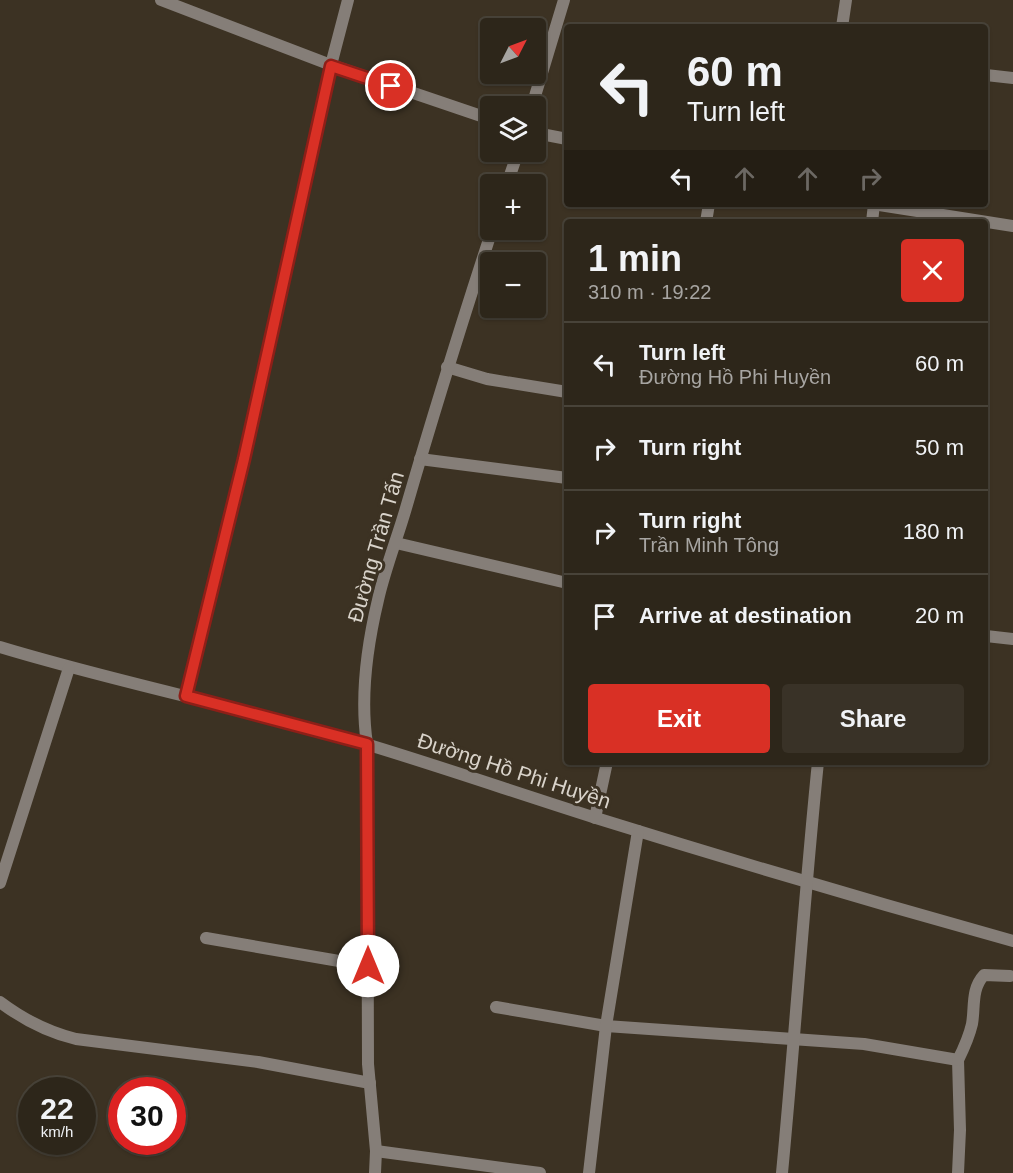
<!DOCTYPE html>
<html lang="en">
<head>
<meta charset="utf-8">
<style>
  body { margin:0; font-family:Arial,sans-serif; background:#393227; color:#f1f3f6; height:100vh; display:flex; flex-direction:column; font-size:22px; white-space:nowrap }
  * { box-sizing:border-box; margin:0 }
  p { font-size:20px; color:#a7a5a2 }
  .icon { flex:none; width:33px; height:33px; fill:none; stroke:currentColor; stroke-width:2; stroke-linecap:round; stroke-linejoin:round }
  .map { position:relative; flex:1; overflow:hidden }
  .details { position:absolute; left:564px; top:219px; width:424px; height:546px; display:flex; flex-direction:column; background:#2d261a; border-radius:6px; box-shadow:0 2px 4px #0004,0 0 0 2px #484339 }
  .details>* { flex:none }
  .guide { position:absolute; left:564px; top:24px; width:424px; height:183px; border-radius:6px; box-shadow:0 2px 4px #0004,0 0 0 2px #484339; background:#2d261a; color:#f1f3f6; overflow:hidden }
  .needle { width:39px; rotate:48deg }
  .controls { position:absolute; left:480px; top:18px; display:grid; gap:12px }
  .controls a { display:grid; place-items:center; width:66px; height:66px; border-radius:6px; background:#2d261a; box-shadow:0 2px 4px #0004,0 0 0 2px #484339; font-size:30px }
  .speed { position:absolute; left:18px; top:1077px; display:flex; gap:12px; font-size:30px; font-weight:700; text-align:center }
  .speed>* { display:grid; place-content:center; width:78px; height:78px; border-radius:50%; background:#2d261a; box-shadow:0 2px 4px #0004,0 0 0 2px #484339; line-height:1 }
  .speed small { font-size:15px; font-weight:400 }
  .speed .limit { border:9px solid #d22; background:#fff; color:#111 }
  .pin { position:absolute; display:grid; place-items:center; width:51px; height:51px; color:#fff; margin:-26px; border:3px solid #fff; border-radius:50%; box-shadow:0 2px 6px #0007 }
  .me { position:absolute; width:66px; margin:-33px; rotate:0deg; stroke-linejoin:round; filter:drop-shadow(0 0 4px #0008) }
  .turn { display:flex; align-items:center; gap:21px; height:126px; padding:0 24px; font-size:27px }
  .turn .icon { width:78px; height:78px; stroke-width:2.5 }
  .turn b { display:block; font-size:42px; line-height:51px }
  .lanes { display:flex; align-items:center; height:57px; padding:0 24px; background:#0003; justify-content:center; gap:30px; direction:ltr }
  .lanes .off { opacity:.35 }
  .round { display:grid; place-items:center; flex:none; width:63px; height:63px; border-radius:6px; background:#393227 }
  .overview { display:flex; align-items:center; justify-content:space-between; height:102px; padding:0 24px }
  h1 { font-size:36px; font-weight:700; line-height:45px }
  .cta { display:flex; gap:12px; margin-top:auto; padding:12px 24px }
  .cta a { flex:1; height:69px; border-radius:6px; background:#d93025; color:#fff; font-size:24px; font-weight:700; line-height:69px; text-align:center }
  .cta a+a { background:#393227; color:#f1f3f6 }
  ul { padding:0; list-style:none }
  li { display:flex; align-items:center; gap:18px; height:84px; padding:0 24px; border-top:2px solid #484339 }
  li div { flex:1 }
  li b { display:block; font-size:22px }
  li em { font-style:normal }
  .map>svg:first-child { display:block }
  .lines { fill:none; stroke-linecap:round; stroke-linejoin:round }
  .lane { stroke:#857e78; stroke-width:12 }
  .street { stroke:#857e78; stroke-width:12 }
  .route-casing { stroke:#8d1f18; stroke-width:15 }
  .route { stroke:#d93025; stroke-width:10 }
  .labels { text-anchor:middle; stroke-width:6; stroke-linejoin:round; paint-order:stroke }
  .street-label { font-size:21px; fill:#d9d3ca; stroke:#3c3223 }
</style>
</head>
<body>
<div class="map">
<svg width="1013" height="1173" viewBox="0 0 1013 1173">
  <rect width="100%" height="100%" fill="#3c3223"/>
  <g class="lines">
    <g class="lane">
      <path d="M532,106L564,0"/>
      <path d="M186,696L244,459L331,65"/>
    </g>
    <g class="street">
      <path d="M161,0L331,65L490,119"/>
      <path d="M842,27L846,0"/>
      <path d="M331,65L348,0"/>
      <path d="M986,75L1013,78"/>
      <path d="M536,133L567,139"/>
      <path d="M507,184L518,152"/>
      <path d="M873,204L1013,226"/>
      <path d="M706,222L709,204"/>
      <path d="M872,222L874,204"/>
      <path d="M447,367L487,379L567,392"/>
      <path d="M420,459L567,478"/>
      <path d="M396,543L567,583"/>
      <path d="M986,636L1013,639"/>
      <path d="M0,647C122,684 247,708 369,745C445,768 520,794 596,818C734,861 873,902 1013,941"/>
      <path d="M595,818L607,762"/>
      <path d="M0,883L69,668"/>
      <path d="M206,938L368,966"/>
      <path d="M0,1002C24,1020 47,1032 76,1039L258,1062L370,1083"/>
      <path d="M496,1007L606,1026L864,1044L958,1060L960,1130L958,1173"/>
      <path d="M958,1060C964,1048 969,1037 972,1024C975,1007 971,989 984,975L1010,976"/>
      <path d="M376,1151L540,1173"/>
      <path d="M375,1173L376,1151L368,1064L367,744C360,697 367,646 378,600C385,569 397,539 406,508C433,415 462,322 492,230"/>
      <path d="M589,1173L606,1026L638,831"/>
      <path d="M782,1173C795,1036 804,899 818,762"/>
    </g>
  </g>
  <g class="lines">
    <g class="route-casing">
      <path id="route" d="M368,966L367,744L186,696L244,459L331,66L391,86"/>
    </g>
    <use href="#route" class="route"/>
  </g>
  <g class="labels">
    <g class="street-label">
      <text transform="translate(376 547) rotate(-74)" y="7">Đường Trần Tấn</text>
      <text transform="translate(514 771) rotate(18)" y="7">Đường Hồ Phi Huyền</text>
    </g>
  </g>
</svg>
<div class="controls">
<a><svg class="needle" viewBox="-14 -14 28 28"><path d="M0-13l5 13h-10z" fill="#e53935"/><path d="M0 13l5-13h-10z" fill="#a7a5a2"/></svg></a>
<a><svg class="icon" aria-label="layers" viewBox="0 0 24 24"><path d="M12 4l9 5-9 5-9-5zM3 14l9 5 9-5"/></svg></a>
<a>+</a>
<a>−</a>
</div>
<div class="speed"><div>22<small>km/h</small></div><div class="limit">30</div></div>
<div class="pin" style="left:391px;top:86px;background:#d93025"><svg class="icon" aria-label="arrive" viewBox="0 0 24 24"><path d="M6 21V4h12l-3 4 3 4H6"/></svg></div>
<svg class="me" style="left:368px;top:966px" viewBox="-20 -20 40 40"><circle r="19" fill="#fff"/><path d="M0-13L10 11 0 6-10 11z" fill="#d93025"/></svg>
<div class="guide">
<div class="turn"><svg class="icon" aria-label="left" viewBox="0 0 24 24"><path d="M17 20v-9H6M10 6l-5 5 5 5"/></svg><div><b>60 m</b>Turn left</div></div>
<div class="lanes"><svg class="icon" aria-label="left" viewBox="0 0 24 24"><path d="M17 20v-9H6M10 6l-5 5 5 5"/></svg><svg class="icon off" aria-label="ahead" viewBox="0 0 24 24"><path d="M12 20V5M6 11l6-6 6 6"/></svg><svg class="icon off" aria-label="ahead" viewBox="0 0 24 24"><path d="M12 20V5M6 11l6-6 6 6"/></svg><svg class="icon off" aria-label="right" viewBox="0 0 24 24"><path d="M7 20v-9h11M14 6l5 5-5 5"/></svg></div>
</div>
<section class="details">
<div class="overview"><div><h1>1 min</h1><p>310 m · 19:22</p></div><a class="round" style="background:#d93025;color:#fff"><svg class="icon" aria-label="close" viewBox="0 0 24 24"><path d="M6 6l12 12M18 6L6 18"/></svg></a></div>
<ul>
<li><svg class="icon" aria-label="left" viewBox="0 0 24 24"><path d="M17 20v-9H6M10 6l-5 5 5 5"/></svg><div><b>Turn left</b><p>Đường Hồ Phi Huyền</p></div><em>60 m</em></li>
<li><svg class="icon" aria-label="right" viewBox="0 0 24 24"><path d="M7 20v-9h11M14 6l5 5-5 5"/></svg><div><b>Turn right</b></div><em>50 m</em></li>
<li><svg class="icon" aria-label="right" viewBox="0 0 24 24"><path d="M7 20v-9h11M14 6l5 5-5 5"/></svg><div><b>Turn right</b><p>Trần Minh Tông</p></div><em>180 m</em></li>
<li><svg class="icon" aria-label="arrive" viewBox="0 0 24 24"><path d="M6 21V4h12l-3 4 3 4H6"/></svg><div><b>Arrive at destination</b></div><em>20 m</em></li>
</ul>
<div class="cta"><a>Exit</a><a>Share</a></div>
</section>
</div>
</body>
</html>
